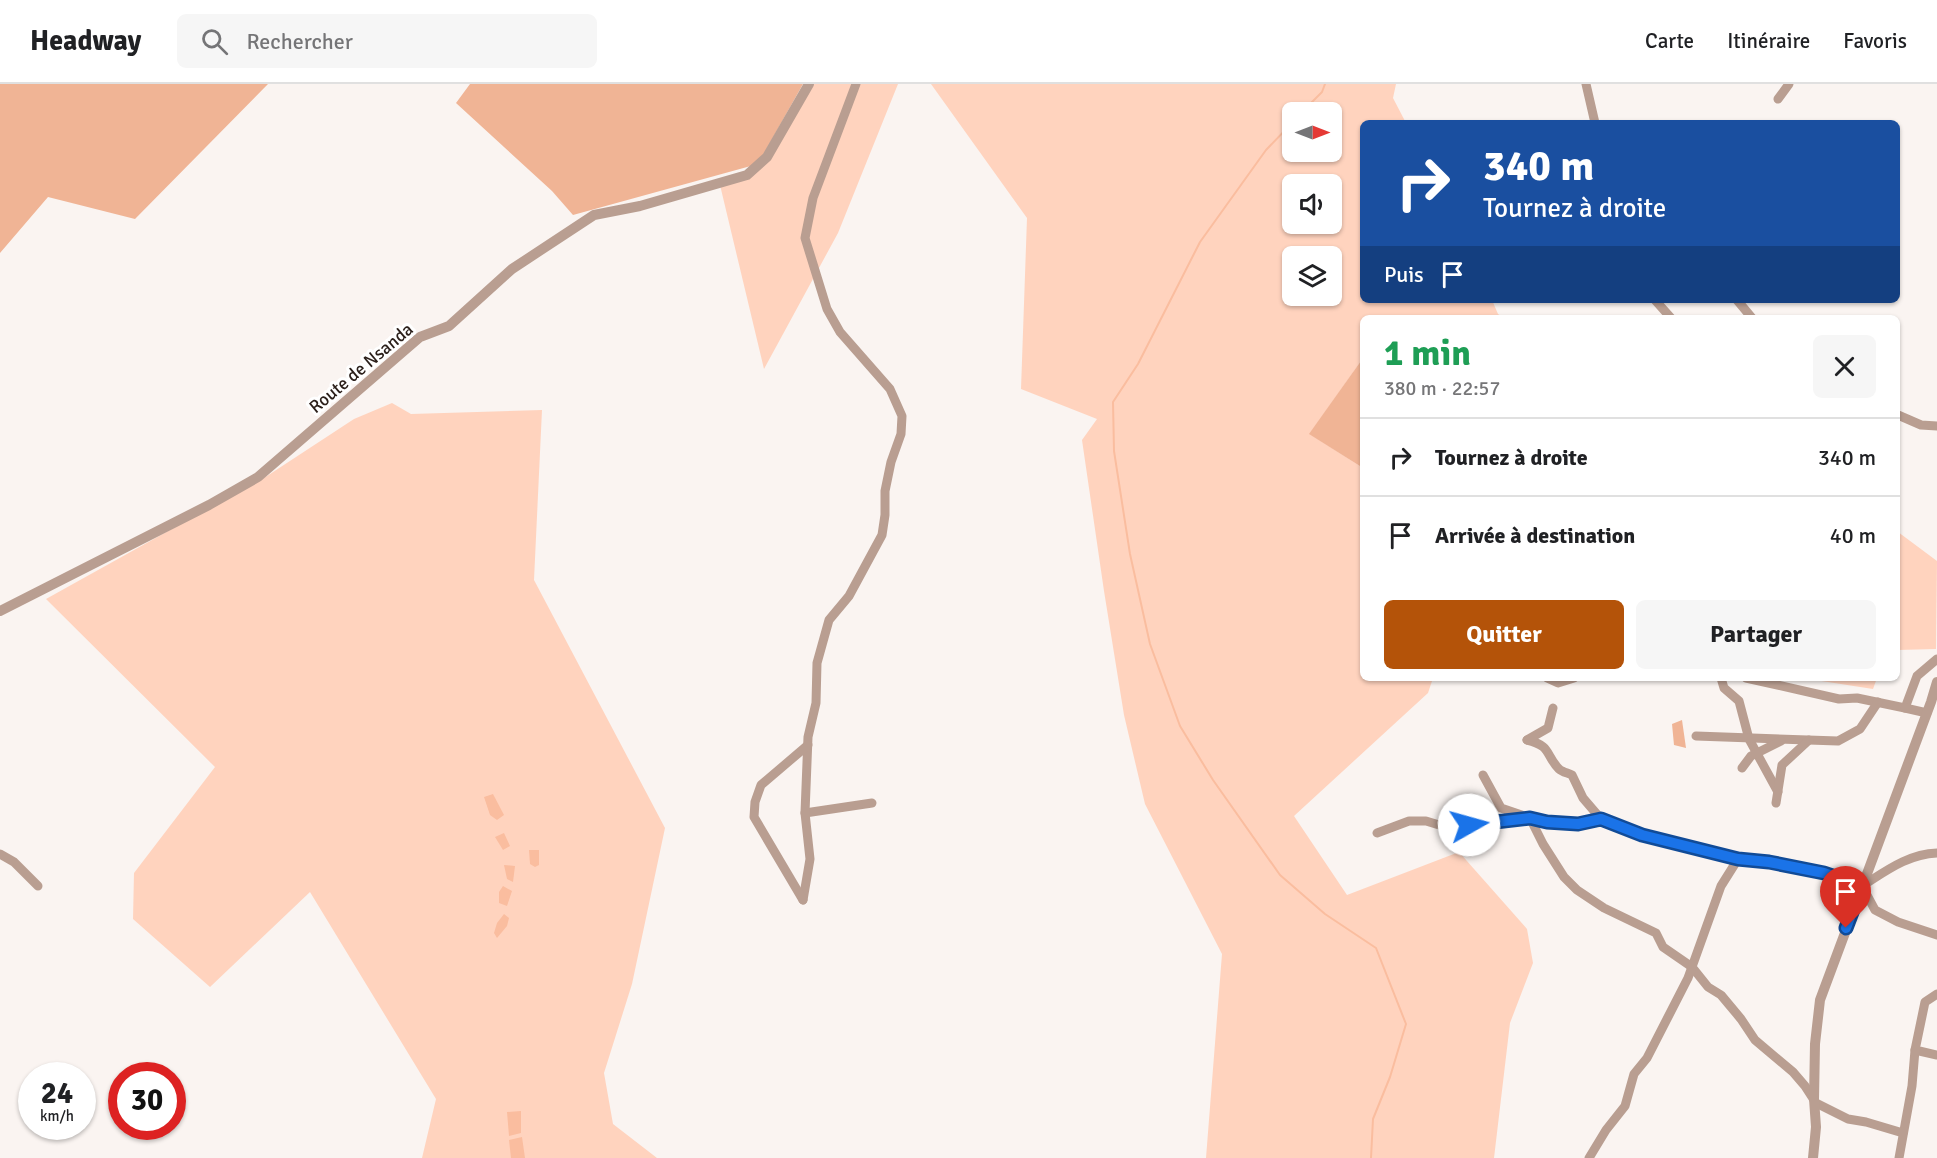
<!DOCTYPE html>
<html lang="fr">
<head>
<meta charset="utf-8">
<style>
  body { margin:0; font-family:Signika,sans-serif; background:#f6f6f6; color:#202124; height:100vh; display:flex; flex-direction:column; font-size:22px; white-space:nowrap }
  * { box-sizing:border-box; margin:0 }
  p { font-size:20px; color:#757577 }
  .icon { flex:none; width:33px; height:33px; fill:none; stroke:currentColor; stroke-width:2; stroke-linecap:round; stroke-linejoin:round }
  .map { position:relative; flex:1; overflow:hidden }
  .panel { position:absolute; left:1360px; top:231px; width:540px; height:366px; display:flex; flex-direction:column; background:#fff; border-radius:9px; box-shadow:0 2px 4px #0004 }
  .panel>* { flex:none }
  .hud { position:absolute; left:1360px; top:36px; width:540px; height:183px; border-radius:9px; box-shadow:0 2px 4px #0004; background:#1a4fa0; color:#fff; overflow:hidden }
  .needle { width:39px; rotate:90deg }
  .buttons { position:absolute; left:1282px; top:18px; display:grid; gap:12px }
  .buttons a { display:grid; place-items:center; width:60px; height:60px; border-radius:9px; background:#fff; box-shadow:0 2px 4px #0004; font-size:30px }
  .speed { position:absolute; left:18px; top:978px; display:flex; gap:12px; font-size:30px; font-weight:700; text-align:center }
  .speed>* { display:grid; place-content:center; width:78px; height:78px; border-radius:50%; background:#fff; box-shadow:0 2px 4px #0004; line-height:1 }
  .speed small { font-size:15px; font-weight:400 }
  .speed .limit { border:9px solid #d22; background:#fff; color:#111 }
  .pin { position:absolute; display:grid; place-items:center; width:51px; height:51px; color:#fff; margin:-62px -26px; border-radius:50% 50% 50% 0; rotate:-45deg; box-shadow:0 0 6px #0007 }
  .pin .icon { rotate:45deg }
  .me { position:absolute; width:66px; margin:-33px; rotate:83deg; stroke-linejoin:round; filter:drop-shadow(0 0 4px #0008) }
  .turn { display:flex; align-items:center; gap:21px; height:126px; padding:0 24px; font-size:27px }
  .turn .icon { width:78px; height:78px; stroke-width:2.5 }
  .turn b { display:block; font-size:42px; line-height:51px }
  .then { display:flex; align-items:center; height:57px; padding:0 24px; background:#0003; gap:12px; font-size:22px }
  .round { display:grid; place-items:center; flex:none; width:63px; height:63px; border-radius:9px; background:#f6f6f6 }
  .summary { display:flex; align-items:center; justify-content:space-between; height:102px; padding:0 24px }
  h1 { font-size:36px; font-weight:800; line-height:45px; color:#1e9e55 }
  .action { display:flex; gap:12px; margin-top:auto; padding:12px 24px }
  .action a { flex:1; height:69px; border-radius:9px; background:#b45309; color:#fff; font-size:24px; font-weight:800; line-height:69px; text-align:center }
  .action a+a { background:#f6f6f6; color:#202124 }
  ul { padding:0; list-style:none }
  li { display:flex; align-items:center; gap:18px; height:78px; padding:0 24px; border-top:2px solid #e0e0e0 }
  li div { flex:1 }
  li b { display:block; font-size:22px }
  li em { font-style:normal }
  header { display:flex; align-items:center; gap:36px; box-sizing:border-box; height:84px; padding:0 30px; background:#fff; border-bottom:2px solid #e0e0e0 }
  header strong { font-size:28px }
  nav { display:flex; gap:33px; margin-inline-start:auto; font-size:21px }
  .search { width:420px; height:54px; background:#f6f6f6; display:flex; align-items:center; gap:15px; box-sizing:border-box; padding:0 21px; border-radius:9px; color:#757577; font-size:22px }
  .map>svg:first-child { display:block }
  .green { fill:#ffd3be; fill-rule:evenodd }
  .forest { fill:#f0b495 }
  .water { fill:#fabd9f }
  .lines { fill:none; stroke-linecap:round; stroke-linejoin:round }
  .stream { stroke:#fabd9f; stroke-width:2 }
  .minor { stroke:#b99e91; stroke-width:9 }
  .tertiary { stroke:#b99e91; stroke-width:10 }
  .route-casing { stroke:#114b97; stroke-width:15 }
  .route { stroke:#1a73e8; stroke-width:10 }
  .labels { text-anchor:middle; stroke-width:6; stroke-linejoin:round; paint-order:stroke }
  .street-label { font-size:18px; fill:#2c201b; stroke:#fff }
</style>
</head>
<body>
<header>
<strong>Headway</strong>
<div class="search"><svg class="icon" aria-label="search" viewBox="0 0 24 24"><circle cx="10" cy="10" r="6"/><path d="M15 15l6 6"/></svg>Rechercher</div>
<nav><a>Carte</a><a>Itinéraire</a><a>Favoris</a></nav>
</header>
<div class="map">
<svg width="1937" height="1074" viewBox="0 0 1937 1074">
  <rect width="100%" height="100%" fill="#faf4f1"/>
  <g class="green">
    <path d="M813,0H898L838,149L764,285L720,101L747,95Z"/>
    <path d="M931,0H1396L1393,14L1406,39H1364V216H1492L1498,230L1504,234H1364L1363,274L1310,350L1363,384L1364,594H1433L1428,609L1294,732L1347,811L1459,768L1527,845L1533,879L1510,939L1494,1074H1206L1222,870L1145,720L1124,631L1104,507L1082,356L1097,335L1021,305L1027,134ZM1293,28H1332V68H1293ZM1293,100H1332V140H1293ZM1293,172H1332V212H1293Z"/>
    <path d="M392,319L411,330L542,326L534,496L665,744L632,900L604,989L613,1040L657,1074H422L436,1015L310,808L210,903L133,835L134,789L215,683L46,515L267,392L354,335Z"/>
    <path d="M1898,448L1937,477L1936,565L1898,566Z"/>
    <path d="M1802,594H1877L1873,605Z"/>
  </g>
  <g class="forest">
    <path d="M0,0H268L135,135L48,113L0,169Z"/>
    <path d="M470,0H803L758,80L573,131L552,107L456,19Z"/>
    <path d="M1363,274V384L1309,350Z"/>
    <path d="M1682,636L1686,664L1674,661L1672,640Z"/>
  </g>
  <g class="water">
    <path d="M493,710L504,731L497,736L490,731L484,713Z"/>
    <path d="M504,749L510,762L503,766L495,753Z"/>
    <path d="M529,766H539V781L535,783L530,780Z"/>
    <path d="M504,781L515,782L513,798L507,795Z"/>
    <path d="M503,802L512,807L507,822L499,819V808Z"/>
    <path d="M504,830L509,834L507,842L497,854L494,849L497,839Z"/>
    <path d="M521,1027V1049L509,1052L507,1028Z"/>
    <path d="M522,1053L525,1074H511L509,1056Z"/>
  </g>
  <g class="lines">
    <g class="stream">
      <path d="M1302,28L1322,8L1325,0"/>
      <path d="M1293,38L1266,66L1200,158L1138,280L1113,318L1114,367L1130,470L1150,560L1180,642L1213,696L1280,791L1325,830L1376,864L1406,940L1390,993L1373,1035L1371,1074"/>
    </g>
    <g class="minor">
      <path d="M1586,0L1595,39"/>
      <path d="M1778,15L1789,0"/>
      <path d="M1655,216L1671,234"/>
      <path d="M1737,216L1752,234"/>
      <path d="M1898,331L1921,341L1937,342"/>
      <path d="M1547,594L1558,599L1574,594"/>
      <path d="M1721,594L1724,604L1739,617L1749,655L1778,708"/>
      <path d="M1746,594L1839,615L1857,614L1905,624L1917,592L1937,575"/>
      <path d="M1905,624L1927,629"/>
      <path d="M1696,652L1838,657L1860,645L1878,618"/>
      <path d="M1527,656C1552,662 1545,671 1559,685C1562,688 1568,689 1572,691L1583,714L1601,735"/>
      <path d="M1527,656L1548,644L1553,624"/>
      <path d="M1742,684L1751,672L1781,657"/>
      <path d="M1776,719L1782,681L1809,656"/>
      <path d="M805,729L872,719"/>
      <path d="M1530,734L1543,760L1564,793L1577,806L1604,824L1656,849L1663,863L1692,883L1708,903L1721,911L1741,935L1755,956L1793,988L1805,1002L1816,1019L1848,1035L1866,1038L1903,1049"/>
      <path d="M1530,734L1547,738L1578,740L1601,735L1642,751L1738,775L1769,778L1824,789L1862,802L1875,826L1898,838L1937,851"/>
      <path d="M1377,749L1409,737H1426L1449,744L1530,734L1501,724L1483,691"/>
      <path d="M0,770L14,778L38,802"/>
      <path d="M1862,802C1886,787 1908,770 1937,769"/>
      <path d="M803,816L810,775L805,729L808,653L816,619L817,579L829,536L849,512L882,451L885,431V407L891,378L901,350L902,332L890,305L840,248L827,225L805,154L813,114L856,0"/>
      <path d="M803,816L754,733L755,718L761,701L808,661"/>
      <path d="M1937,910L1925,918L1915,966L1937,971"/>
      <path d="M1589,1074L1606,1046L1625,1022L1634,990L1647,974L1688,894L1721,802L1738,775"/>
      <path d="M1899,1074L1912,1002L1915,966"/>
    </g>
    <g class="tertiary">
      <path d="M0,527L209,421L258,393L420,253L449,242L512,185L594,131L640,122L747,91L767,73L809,0"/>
      <path d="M1813,1074L1816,1043L1814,1015L1815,960L1820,916L1931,618L1937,598"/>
    </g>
  </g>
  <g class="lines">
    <g class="route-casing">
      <path id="route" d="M1469,741L1530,734L1547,738L1578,740L1601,735L1642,751L1738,775L1769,778L1824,789L1862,802L1846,844"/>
    </g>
    <use href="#route" class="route"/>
  </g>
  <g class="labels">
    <g class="street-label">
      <text transform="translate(361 284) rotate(-40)" y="6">Route de Nsanda</text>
    </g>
  </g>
</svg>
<div class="buttons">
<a><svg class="needle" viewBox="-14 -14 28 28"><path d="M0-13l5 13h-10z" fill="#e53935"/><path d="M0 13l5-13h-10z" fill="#757577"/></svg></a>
<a><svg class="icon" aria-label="sound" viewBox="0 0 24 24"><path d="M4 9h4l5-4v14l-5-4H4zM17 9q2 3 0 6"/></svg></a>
<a><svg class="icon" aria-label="layers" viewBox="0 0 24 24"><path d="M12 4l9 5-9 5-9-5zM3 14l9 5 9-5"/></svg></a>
</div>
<div class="speed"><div>24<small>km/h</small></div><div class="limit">30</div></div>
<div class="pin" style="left:1846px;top:844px;background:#d93025"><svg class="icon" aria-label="arrive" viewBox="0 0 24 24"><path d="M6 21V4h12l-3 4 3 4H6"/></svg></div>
<svg class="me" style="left:1469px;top:741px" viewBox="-20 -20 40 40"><circle r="19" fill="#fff"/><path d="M0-13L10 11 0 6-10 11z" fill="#1a73e8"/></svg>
<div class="hud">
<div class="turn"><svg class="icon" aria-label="right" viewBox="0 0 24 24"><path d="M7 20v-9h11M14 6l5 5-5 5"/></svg><div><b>340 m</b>Tournez à droite</div></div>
<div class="then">Puis<svg class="icon" aria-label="arrive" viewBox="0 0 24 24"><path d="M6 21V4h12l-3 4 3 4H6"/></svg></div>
</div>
<section class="panel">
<div class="summary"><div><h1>1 min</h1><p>380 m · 22:57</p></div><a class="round"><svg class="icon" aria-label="close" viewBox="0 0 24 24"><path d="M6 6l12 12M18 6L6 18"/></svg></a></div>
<ul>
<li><svg class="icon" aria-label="right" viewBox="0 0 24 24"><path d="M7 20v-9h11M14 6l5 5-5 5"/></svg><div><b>Tournez à droite</b></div><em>340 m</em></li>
<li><svg class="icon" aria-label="arrive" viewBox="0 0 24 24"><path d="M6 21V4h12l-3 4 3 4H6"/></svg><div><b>Arrivée à destination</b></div><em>40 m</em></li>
</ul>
<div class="action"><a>Quitter</a><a>Partager</a></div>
</section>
</div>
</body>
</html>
